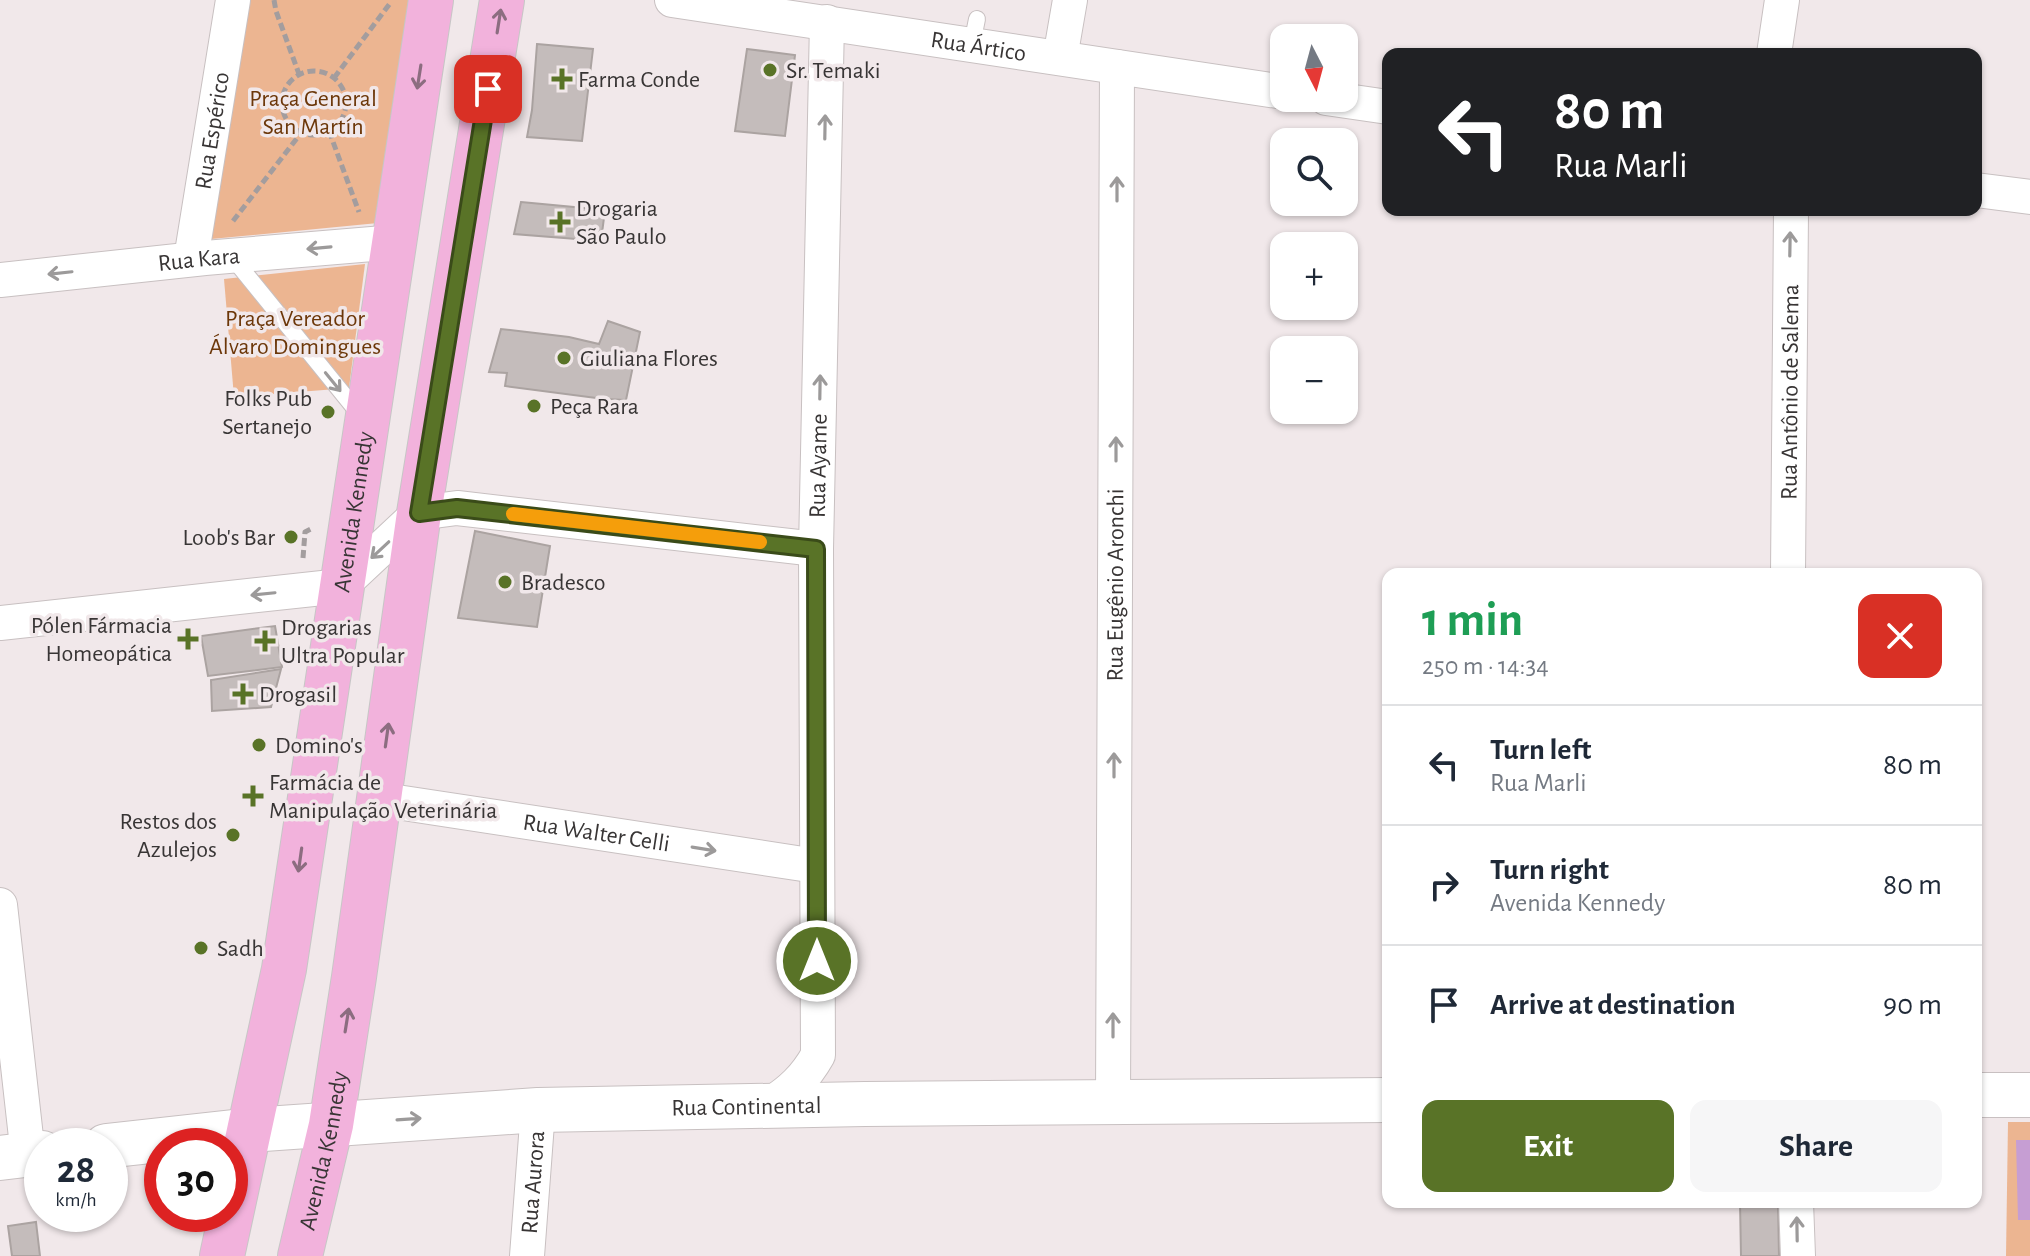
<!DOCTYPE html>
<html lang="en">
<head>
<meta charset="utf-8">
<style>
  body { margin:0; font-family:"Alegreya Sans",sans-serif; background:#f6f6f7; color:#1f2937; height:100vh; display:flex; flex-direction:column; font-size:30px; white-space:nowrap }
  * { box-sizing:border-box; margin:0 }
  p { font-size:26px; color:#747a83 }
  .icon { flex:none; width:44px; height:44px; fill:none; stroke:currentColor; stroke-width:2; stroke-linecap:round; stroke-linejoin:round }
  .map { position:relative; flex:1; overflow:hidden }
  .side { position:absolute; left:1382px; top:568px; width:600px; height:640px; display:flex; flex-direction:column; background:#fff; border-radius:16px; box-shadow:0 2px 6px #0004 }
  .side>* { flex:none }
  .banner { position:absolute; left:1382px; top:48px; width:600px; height:168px; border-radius:16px; box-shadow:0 2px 6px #0004; background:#202124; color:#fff; overflow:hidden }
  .needle { width:52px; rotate:174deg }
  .tools { position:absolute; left:1270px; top:24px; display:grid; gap:16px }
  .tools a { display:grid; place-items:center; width:88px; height:88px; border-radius:16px; background:#fff; box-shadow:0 2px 6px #0004; font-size:40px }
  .speed { position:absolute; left:24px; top:1128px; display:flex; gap:16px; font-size:40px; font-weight:700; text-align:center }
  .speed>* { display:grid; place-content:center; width:104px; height:104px; border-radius:50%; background:#fff; box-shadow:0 2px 6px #0004; line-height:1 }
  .speed small { font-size:20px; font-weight:400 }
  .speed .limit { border:12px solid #d22; background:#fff; color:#111 }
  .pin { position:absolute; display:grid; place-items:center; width:68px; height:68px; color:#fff; margin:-34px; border-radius:16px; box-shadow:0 4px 12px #0006 }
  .me { position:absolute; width:88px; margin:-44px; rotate:0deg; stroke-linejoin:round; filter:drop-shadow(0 0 6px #0008) }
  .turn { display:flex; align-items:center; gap:28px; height:168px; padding:0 40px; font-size:36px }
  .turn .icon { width:104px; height:104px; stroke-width:2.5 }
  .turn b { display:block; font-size:56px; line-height:68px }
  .round { display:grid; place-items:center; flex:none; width:84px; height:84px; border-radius:16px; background:#f6f6f7 }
  .head { display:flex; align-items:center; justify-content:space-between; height:136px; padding:0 40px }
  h1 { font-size:48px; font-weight:600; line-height:60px; color:#1e9e55 }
  .action { display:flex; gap:16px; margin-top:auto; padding:16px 40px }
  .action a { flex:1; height:92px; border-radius:16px; background:#597327; color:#fff; font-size:32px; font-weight:600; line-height:92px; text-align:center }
  .action a+a { background:#f6f6f7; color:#1f2937 }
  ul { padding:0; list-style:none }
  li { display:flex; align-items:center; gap:24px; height:120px; padding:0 40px; border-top:2px solid #e0e1e3 }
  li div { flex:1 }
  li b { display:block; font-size:30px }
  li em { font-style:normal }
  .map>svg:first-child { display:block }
  .green { fill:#ecb591 }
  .water { fill:#c69ed3 }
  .building { fill:#c4bcbb; stroke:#aba3a1; stroke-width:2 }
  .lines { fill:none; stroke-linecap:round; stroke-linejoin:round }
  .lane-casing { stroke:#c8c0c1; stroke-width:18 }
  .street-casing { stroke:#c8c0c1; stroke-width:36 }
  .secondary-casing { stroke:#c8c0c1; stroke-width:46 }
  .primary-casing { stroke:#c7c6c6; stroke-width:46 }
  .path { stroke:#a39d9e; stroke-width:5; stroke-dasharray:8 4; stroke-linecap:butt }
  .lane { stroke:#fff; stroke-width:16 }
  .street { stroke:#fff; stroke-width:34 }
  .secondary { stroke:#fff; stroke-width:44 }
  .primary { stroke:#f2b2dc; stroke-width:44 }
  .oneway { stroke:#8c6d80 }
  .oneway2 { stroke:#9c9a9a }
  .route-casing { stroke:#3a4b19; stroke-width:20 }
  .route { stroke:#597327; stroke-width:14 }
  .slow { stroke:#f59e0b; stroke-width:14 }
  .poi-dot { fill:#597327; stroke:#f1e8ea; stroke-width:3 }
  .labels { text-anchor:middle; stroke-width:7; stroke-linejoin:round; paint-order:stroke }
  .street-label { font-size:24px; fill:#383535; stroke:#f1e8ea }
  .poi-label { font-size:24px; fill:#383535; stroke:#f1e8ea; text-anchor:start }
  .park-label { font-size:24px; fill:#6c3709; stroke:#f1e8ea }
</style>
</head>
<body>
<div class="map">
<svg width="2030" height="1256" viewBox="0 0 2030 1256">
  <rect width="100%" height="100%" fill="#f1e8ea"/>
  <g class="green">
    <path d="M247,0H411L378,223L211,239Z"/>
    <path d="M365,264L349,388L234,397L224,279Z"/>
    <path d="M2008,1122H2030V1256H2006Z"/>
  </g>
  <path class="water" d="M2016,1140H2030V1220H2018Z"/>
  <g class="building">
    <path d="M537,44L593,49L582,141L527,137L532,110Z"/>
    <path d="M747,49L795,55L785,136L735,131Z"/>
    <path d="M521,202L605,210L601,241L514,234Z"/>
    <path d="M608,321L640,332L626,400L604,399L505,386L507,373L489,372L501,329L569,337L599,344Z"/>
    <path d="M475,531L550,546L537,627L458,618Z"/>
    <path d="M275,626L282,667L208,676L201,636Z"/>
    <path d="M281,669L271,707L212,711L211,680Z"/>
    <path d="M1740,1202H1778L1779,1256H1741Z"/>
    <path d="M36,1222L40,1256H12L8,1226Z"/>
  </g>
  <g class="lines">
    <g class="lane-casing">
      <g id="lane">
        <path d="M972,44L977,19"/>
        <path d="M232,257L361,416"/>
      </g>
    </g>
    <g class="street-casing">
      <g id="street">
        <path id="s1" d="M672,0L1284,92"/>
        <path d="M1774,54L1782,0"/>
        <path d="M1060,58L1070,0"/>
        <path d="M1326,98L1388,107"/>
        <path d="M1976,190L2030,197"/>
        <path id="s2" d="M191,259L233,0"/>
        <path id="s3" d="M0,280L205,258L396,242"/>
        <path id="s4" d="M1788,574L1791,210"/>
        <path d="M0,623L341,586L419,513L457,508L816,549"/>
        <path id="s5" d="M377,799L816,866"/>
        <path d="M0,905L28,1155"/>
        <path id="s6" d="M1113,1103L1117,67"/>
        <path id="s7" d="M769,1105C791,1091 805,1078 818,1055L816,549L827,22"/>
        <path d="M1796,1202L1798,1256"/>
        <path id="s8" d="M527,1256L538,1110"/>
      </g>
    </g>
    <g class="secondary-casing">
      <g id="secondary">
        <path d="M1976,1095H2030"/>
        <path id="s9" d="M106,1146L251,1130L538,1110L865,1104L1388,1100"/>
        <path d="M0,1158L42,1153"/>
      </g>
    </g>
    <g class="primary-casing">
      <g id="primary">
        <path id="s10" d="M222,1256L284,969L431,0"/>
        <path id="s11" d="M300,1256L331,1125L354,977L419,513L502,0"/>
      </g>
    </g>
    <g class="path">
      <path d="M274,0L276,11L299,74"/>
      <circle cx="314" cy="103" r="32"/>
      <path d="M334,78L391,2"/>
      <path d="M329,131L359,212"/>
      <path d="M233,221L301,133"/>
      <path d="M303,558L305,532L313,528"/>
    </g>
    <use href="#lane" class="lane"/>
    <use href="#street" class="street"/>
    <use href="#secondary" class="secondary"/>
    <use href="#primary" class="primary"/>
  </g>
  <defs><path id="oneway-shaft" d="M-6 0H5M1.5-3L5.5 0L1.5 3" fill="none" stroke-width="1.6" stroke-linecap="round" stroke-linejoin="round" transform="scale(2)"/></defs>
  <g class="oneway">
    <use href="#oneway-shaft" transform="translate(499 21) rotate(-81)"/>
    <use href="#oneway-shaft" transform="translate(419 77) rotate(99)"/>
    <use href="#oneway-shaft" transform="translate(387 735) rotate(-82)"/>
    <use href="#oneway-shaft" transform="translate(300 860) rotate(98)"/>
    <use href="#oneway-shaft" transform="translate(347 1020) rotate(-81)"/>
  </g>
  <g class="oneway2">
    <use href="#oneway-shaft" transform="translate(825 127) rotate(-89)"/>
    <use href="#oneway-shaft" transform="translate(1117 189) rotate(-90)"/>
    <use href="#oneway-shaft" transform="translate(1790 244) rotate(-89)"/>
    <use href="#oneway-shaft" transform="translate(319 248) rotate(175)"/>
    <use href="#oneway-shaft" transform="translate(60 273) rotate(174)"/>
    <use href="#oneway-shaft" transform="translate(333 382) rotate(51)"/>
    <use href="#oneway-shaft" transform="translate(820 387) rotate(-89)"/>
    <use href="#oneway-shaft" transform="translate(1116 449) rotate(-90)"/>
    <use href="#oneway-shaft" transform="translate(380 550) rotate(137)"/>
    <use href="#oneway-shaft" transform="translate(263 594) rotate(174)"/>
    <use href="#oneway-shaft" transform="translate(1114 765) rotate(-90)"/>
    <use href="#oneway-shaft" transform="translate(704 849) rotate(9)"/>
    <use href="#oneway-shaft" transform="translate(1113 1025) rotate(-90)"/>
    <use href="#oneway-shaft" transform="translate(409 1119) rotate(-4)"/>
    <use href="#oneway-shaft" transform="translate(1797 1229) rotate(-91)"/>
  </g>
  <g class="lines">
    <g class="route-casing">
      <path id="route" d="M488,89L419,513L457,508L816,549L817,961"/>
    </g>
    <use href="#route" class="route"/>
    <path class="slow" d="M513,514L760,542"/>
  </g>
  <g class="poi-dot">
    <circle cx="770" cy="70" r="8"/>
    <path d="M558 67h8v8h8v8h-8v8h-8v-8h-8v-8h8z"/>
    <path d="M556 210h8v8h8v8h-8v8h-8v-8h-8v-8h8z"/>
    <circle cx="564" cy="358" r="8"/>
    <circle cx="534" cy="406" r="8"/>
    <circle cx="328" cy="412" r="8"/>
    <circle cx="291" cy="537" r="8"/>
    <circle cx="505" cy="582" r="8"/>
    <path d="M184 627h8v8h8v8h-8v8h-8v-8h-8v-8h8z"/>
    <path d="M261 629h8v8h8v8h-8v8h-8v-8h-8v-8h8z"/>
    <path d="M239 682h8v8h8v8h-8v8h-8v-8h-8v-8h8z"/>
    <circle cx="259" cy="745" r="8"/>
    <path d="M249 784h8v8h8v8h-8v8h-8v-8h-8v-8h8z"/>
    <circle cx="233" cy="835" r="8"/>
    <circle cx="201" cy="948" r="8"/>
  </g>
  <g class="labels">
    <g class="street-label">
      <text dy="8" stroke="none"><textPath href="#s1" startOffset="310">Rua Ártico</textPath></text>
      <text dy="8" stroke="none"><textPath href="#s2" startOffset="130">Rua Espérico</textPath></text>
      <text dy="8" stroke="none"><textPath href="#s3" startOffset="200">Rua Kara</textPath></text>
      <text dy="8" stroke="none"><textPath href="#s4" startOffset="182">Rua Antônio de Salema</textPath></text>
      <text dy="8" stroke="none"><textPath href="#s7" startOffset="660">Rua Ayame</textPath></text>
      <text dy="8" stroke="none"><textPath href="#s10" startOffset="756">Avenida Kennedy</textPath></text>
      <text dy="8" stroke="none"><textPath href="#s6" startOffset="518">Rua Eugênio Aronchi</textPath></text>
      <text dy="8" stroke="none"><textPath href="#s5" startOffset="222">Rua Walter Celli</textPath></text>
      <text dy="8" stroke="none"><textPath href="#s9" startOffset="642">Rua Continental</textPath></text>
      <text dy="8" stroke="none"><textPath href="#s11" startOffset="108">Avenida Kennedy</textPath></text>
      <text dy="8" stroke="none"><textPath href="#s8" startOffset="74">Rua Aurora</textPath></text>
    </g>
    <g class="poi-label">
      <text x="786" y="78">Sr. Temaki</text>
      <text x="578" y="87">Farma Conde</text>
      <text x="576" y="216">Drogaria<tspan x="576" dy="28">São Paulo</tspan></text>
      <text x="580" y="366">Giuliana Flores</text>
      <text x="312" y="406" text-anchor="end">Folks Pub<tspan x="312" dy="28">Sertanejo</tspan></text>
      <text x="550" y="414">Peça Rara</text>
      <text x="275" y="545" text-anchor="end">Loob's Bar</text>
      <text x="521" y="590">Bradesco</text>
      <text x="172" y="633" text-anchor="end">Pólen Fármacia<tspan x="172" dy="28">Homeopática</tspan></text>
      <text x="281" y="635">Drogarias<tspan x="281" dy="28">Ultra Popular</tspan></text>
      <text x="259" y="702">Drogasil</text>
      <text x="275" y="753">Domino's</text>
      <text x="269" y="790">Farmácia de<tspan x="269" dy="28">Manipulação Veterinária</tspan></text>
      <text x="217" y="829" text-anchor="end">Restos dos<tspan x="217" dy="28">Azulejos</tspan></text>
      <text x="217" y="956">Sadh</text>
    </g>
    <g class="park-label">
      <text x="313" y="106">Praça General<tspan x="313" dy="28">San Martín</tspan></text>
      <text x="295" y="326">Praça Vereador<tspan x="295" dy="28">Álvaro Domingues</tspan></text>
    </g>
  </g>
</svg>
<div class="tools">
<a><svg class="needle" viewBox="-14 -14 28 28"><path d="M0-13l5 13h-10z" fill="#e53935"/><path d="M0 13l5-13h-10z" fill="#747a83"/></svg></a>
<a><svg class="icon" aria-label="search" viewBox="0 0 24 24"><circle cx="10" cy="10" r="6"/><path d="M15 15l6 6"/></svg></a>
<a>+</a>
<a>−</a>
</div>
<div class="speed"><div>28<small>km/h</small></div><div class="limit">30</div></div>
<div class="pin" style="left:488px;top:89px;background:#d93025"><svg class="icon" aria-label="arrive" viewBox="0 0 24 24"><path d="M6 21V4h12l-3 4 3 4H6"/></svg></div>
<svg class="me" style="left:817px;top:961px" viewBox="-20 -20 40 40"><circle r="17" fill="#597327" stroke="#fff" stroke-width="3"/><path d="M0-11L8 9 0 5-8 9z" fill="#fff"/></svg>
<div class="banner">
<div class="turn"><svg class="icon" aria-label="left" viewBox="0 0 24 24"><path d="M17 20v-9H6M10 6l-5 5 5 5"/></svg><div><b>80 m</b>Rua Marli</div></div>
</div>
<section class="side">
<div class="head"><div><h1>1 min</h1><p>250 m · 14:34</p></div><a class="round" style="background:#d93025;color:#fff"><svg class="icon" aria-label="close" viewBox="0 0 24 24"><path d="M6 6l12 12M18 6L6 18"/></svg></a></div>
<ul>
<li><svg class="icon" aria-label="left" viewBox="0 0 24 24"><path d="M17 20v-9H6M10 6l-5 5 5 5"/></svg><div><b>Turn left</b><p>Rua Marli</p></div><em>80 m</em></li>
<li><svg class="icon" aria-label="right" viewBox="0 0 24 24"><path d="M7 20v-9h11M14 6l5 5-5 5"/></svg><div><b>Turn right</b><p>Avenida Kennedy</p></div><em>80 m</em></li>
<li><svg class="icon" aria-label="arrive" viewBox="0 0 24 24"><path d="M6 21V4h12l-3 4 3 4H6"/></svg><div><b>Arrive at destination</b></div><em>90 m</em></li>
</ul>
<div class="action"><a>Exit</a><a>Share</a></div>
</section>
</div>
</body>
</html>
